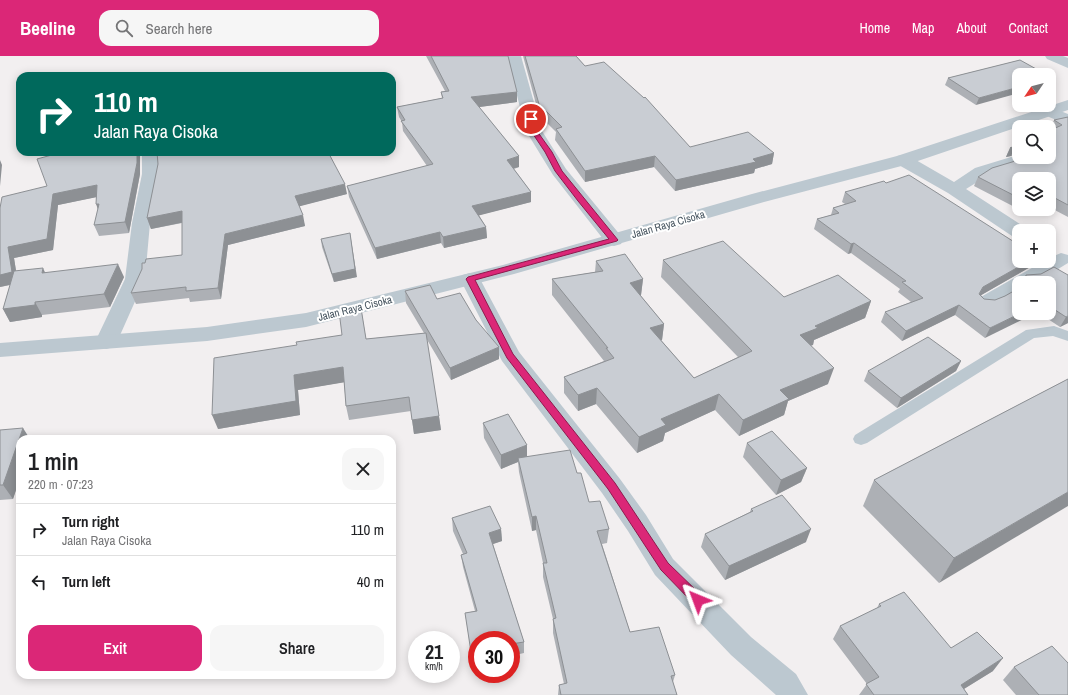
<!DOCTYPE html>
<html lang="en">
<head>
<meta charset="utf-8">
<style>
  body { margin:0; font-family:"Archivo Narrow",sans-serif; background:#f6f6f6; color:#202124; height:100vh; display:flex; flex-direction:column; font-size:15px; white-space:nowrap }
  * { box-sizing:border-box; margin:0 }
  p { font-size:13px; color:#757577 }
  .icon { flex:none; width:22px; height:22px; fill:none; stroke:currentColor; stroke-width:2; stroke-linecap:round; stroke-linejoin:round }
  .map { position:relative; flex:1; overflow:hidden }
  .details { position:absolute; left:16px; top:379px; width:380px; height:244px; display:flex; flex-direction:column; background:#fff; border-radius:12px; box-shadow:0 2px 10px #0003 }
  .details>* { flex:none }
  .banner { position:absolute; left:16px; top:16px; width:380px; height:84px; border-radius:12px; box-shadow:0 2px 10px #0003; background:#00695c; color:#fff; overflow:hidden }
  .needle { width:26px; rotate:235deg }
  .tools { position:absolute; left:1012px; top:12px; display:grid; gap:8px }
  .tools a { display:grid; place-items:center; width:44px; height:44px; border-radius:8px; background:#fff; box-shadow:0 2px 10px #0003; font-size:20px }
  .speed { position:absolute; left:408px; top:575px; display:flex; gap:8px; font-size:20px; font-weight:700; text-align:center }
  .speed>* { display:grid; place-content:center; width:52px; height:52px; border-radius:50%; background:#fff; box-shadow:0 2px 10px #0003; line-height:1 }
  .speed small { font-size:10px; font-weight:400 }
  .speed .limit { border:6px solid #d22; background:#fff; color:#111 }
  .pin { position:absolute; display:grid; place-items:center; width:34px; height:34px; color:#fff; margin:-17px; border:2px solid #fff; border-radius:50%; box-shadow:0 1px 4px #0007 }
  .me { position:absolute; width:44px; margin:-22px; rotate:316deg; stroke-linejoin:round; filter:drop-shadow(0 0 3px #0008) }
  .turn { display:flex; align-items:center; gap:14px; height:84px; padding:0 12px; font-size:18px }
  .turn .icon { width:52px; height:52px; stroke-width:2.5 }
  .turn b { display:block; font-size:28px; line-height:34px }
  .round { display:grid; place-items:center; flex:none; width:42px; height:42px; border-radius:12px; background:#f6f6f6 }
  .headline { display:flex; align-items:center; justify-content:space-between; height:68px; padding:0 12px }
  h1 { font-size:24px; font-weight:600; line-height:30px }
  .cta { display:flex; gap:8px; margin-top:auto; padding:8px 12px }
  .cta a { flex:1; height:46px; border-radius:12px; background:#db2777; color:#fff; font-size:16px; font-weight:600; line-height:46px; text-align:center }
  .cta a+a { background:#f6f6f6; color:#202124 }
  ul { padding:0; list-style:none }
  li { display:flex; align-items:center; gap:12px; height:52px; padding:0 12px; border-top:1px solid #e0e0e0 }
  li div { flex:1 }
  li b { display:block; font-size:15px }
  li em { font-style:normal }
  header { display:flex; align-items:center; gap:24px; box-sizing:border-box; height:56px; padding:0 20px; background:#db2777; color:#fff }
  header strong { font-size:19px }
  nav { display:flex; gap:22px; margin-inline-start:auto; font-size:14px }
  .search { width:280px; height:36px; background:#f6f6f6; display:flex; align-items:center; gap:10px; box-sizing:border-box; padding:0 14px; border-radius:12px; color:#757577; font-size:15px }
  .map>svg:first-child { display:block }
  .lines { fill:none; stroke-linecap:round; stroke-linejoin:round }
  .service { fill:#bcc8d0; fill-rule:evenodd }
  .minor { fill:#bcc8d0; fill-rule:evenodd }
  .tertiary { fill:#bcc8d0; fill-rule:evenodd }
  .wall { fill:#adb0b5 }
  .shaded-wall { fill:#8d9094 }
  .building { fill:#c9cdd3; stroke:#8d9094 }
  .route { fill:#db2777; stroke:#8e194d }
  .labels { text-anchor:middle; stroke-width:4; stroke-linejoin:round; paint-order:stroke }
  .street-label { font-size:11px; fill:#46545f; stroke:#fff }
</style>
</head>
<body>
<header>
<strong>Beeline</strong>
<div class="search"><svg class="icon" aria-label="search" viewBox="0 0 24 24"><circle cx="10" cy="10" r="6"/><path d="M15 15l6 6"/></svg>Search here</div>
<nav><a>Home</a><a>Map</a><a>About</a><a>Contact</a></nav>
</header>
<div class="map">
<svg width="1068" height="639" viewBox="0 0 1068 639">
  <rect width="100%" height="100%" fill="#f2eff0"/>
  <g class="lines">
    <path class="service" d="M1054,270L1068,275V285L1053,280L1034,282L867,387L861,389L855,387L853,383L855,379L1026,274Z"/>
    <g class="minor">
      <path d="M507,0H521L542,75L566,113L621,180L623,184L621,188L614,190L607,188L553,119L526,75Z"/>
      <path d="M1045,0H1063L1068,2V12L1047,3Z"/>
      <path d="M1048,50L1068,58V69L1042,58L1040,55L1042,52Z"/>
      <path d="M142,96H158L160,118L150,167L145,223L117,286L113,291L106,293L99,291L95,286L125,223L132,167L142,118Z"/>
      <path d="M903,99L909,100L954,126L975,112L1011,101L1017,102L1019,106L1017,110L987,120L966,133L1026,172L1028,175H1019V182L1012,180L948,137L897,108L895,104L897,100Z"/>
      <path d="M1061,197L1068,199V207L1035,227H1019V237C1007,244 993,256 979,252L976,247L979,242L1044,205H1049V202Z"/>
      <path d="M470,217L477,219L480,223L519,296L620,423L646,459L673,503L751,581L796,618L808,639H776L731,599L655,519L628,475L602,437L502,305L460,223L463,219Z"/>
    </g>
    <path class="tertiary" d="M1068,44V54L909,108L764,146L514,218L306,271L207,285L0,301V287L207,271L306,257L503,209L752,138L897,100Z"/>
  </g>
  <g class="wall">
    <path d="M426,0H508L517,36V46L479,51L519,100V111L514,113L531,136V146L479,159L486,171L487,182L444,192L441,187L377,203L349,141L347,130L427,110L403,75L402,66L399,61L397,51L442,42L441,36L445,35Z"/>
    <path d="M523,0H576L585,10L690,91L774,97L772,108L755,113L754,117L675,135L654,111L585,126L555,84L556,76L539,59Z"/>
    <path d="M1020,4L976,49L945,29L948,22Z"/>
    <path d="M1068,61V161L1049,151V123H1019V153H1044L1032,160L974,130L978,121L1019,103L1018,101L1011,100L1006,101L1010,92L1019,88V101H1049L1051,74L1050,73L1054,64Z"/>
    <path d="M57,96H140V118L129,177L99,180L94,169L98,154L96,141L58,149L53,194L14,202L16,215L124,221L110,251L42,259V261L10,266L3,253L10,229L0,231L47,130L58,97Z"/>
    <path d="M158,108L347,138L299,150L305,170L228,189L221,243L190,246L189,242L136,248L131,237L182,199V167L151,173L147,162Z"/>
    <path d="M886,127L1019,205H1034L1032,210L981,239L984,243L995,244L1005,240L1019,232L985,282L955,259L902,285L881,266L885,256L911,246L898,236L900,233L851,197L848,198L814,173L817,163L831,159L833,152L845,148L842,146L845,136Z"/>
    <path d="M321,183L357,221L334,226L322,191Z"/>
    <path d="M663,204L784,241L871,245L865,262L814,284L813,289H811L828,328L788,345L784,359L739,380L715,354L665,377L663,385L637,397L596,348L578,355L564,337V321L604,305L552,239V223L595,216L596,205L643,223L641,239V240L664,268L662,284H661L694,322L738,301L661,221Z"/>
    <path d="M1054,211L1068,267L1060,271L1039,257H1049V227H1021L1026,219L1041,218Z"/>
    <path d="M405,235L437,243L499,303L451,324L426,282L441,374L414,378L411,355L349,364L346,350L344,326L298,334L300,359L218,373L297,289L342,279L361,252L366,283L424,277L406,247Z"/>
    <path d="M961,305L956,315L897,352L864,325L868,315Z"/>
    <path d="M1068,323L939,527L863,450L874,424Z"/>
    <path d="M483,367L527,389V400L577,417L589,446L609,473L607,487L602,488L630,576L675,619L673,626L677,639H558L559,629L564,628L553,577V563L543,521V507L536,474L532,475L519,416L518,406L501,413L484,382Z"/>
    <path d="M0,374L20,383V422L13,443L0,444Z"/>
    <path d="M747,387L807,412L801,426L776,439L743,401Z"/>
    <path d="M751,453L806,486L725,524L701,491L705,478L750,456Z"/>
    <path d="M452,462L501,473L502,485L493,488L524,586V597L511,600V584H477V606L473,607L465,557L475,555L463,511L461,499L463,498L453,475Z"/>
    <path d="M879,548L951,592L993,615L964,633L968,639H859L867,628L833,583L840,570L877,552Z"/>
    <path d="M1014,611L1068,639H1016L1003,624Z"/>
  </g>
  <g class="shaded-wall">
    <path d="M1053,22L1050,29H1049V23Z"/>
    <path d="M1019,31V37L976,49L979,42Z"/>
    <path d="M517,36V46L472,52L471,41Z"/>
    <path d="M1015,91L1011,100L1006,101L1010,92Z"/>
    <path d="M137,96H140V118L129,177L125,166Z"/>
    <path d="M774,97L772,108L755,113L754,117L675,135L676,124Z"/>
    <path d="M519,100V111L507,114V104Z"/>
    <path d="M655,100L654,111L585,126V115Z"/>
    <path d="M0,104L2,109L0,130Z"/>
    <path d="M345,128L347,138L297,151L295,140Z"/>
    <path d="M97,129L102,140L58,149L53,194L14,202L18,227L0,231V219L8,191L53,138Z"/>
    <path d="M531,136V146L473,161L472,150Z"/>
    <path d="M1053,141L1049,149V144Z"/>
    <path d="M96,148H99L100,159Z"/>
    <path d="M1036,153H1044L1032,160Z"/>
    <path d="M182,155L185,166L151,173L147,162Z"/>
    <path d="M303,159L305,170L228,189L221,243L218,232L225,178Z"/>
    <path d="M486,171L487,182L444,192L443,181Z"/>
    <path d="M440,176L441,187L377,203L375,192Z"/>
    <path d="M350,177L357,221L334,226L332,218Z"/>
    <path d="M854,187L851,197L848,198L851,188Z"/>
    <path d="M1029,205H1034L1032,210L978,241L983,231Z"/>
    <path d="M118,208L124,221L110,251L104,238Z"/>
    <path d="M43,212L49,225L42,217Z"/>
    <path d="M643,223L641,239L628,243L630,227Z"/>
    <path d="M871,245L865,262L814,284L813,289L796,295L800,279L815,270Z"/>
    <path d="M35,246L42,259V261L10,266L3,253Z"/>
    <path d="M959,249L955,259L902,285L906,275Z"/>
    <path d="M1021,257H1036L985,282L990,272Z"/>
    <path d="M1068,260V267L1060,271L1066,261Z"/>
    <path d="M664,268L662,284L648,289L650,272Z"/>
    <path d="M499,291V303L451,324L450,312Z"/>
    <path d="M961,305L956,315L897,352L901,342Z"/>
    <path d="M343,311L346,326L298,334L300,359L218,373L212,359L294,319Z"/>
    <path d="M834,312L828,328L788,345L784,359L739,380L743,364L780,334Z"/>
    <path d="M597,332L596,348L578,355V339Z"/>
    <path d="M719,338L715,354L665,377L663,385L637,397L639,381L661,363Z"/>
    <path d="M439,360L441,374L414,378L412,364Z"/>
    <path d="M23,372L30,383H20V422L13,443L3,429Z"/>
    <path d="M527,389V403L518,402V406L501,413V399Z"/>
    <path d="M807,412L801,426L776,439L781,424Z"/>
    <path d="M1068,436V450L939,527L954,502Z"/>
    <path d="M536,460V474L532,475V461Z"/>
    <path d="M501,473L502,485L490,489L489,477Z"/>
    <path d="M811,473L806,486L725,524L729,510Z"/>
    <path d="M1003,602L993,615L954,639L961,629Z"/>
  </g>
  <g class="building">
    <path d="M431,0H508L517,36L471,41L519,100L507,104L531,136L472,150L486,171L443,181L440,176L375,192L347,130L433,108L401,65L405,64L397,51L443,42L441,36L449,35Z"/>
    <path d="M525,0H576L585,10L604,6L644,42L645,41L690,91L748,76L774,97L753,103L756,106L676,124L655,100L585,115L556,73L562,71L539,48Z"/>
    <path d="M1020,4L1047,19H1019V31L979,42L948,22Z"/>
    <path d="M1049,20L1053,22L1049,23Z"/>
    <path d="M1068,61V149L1053,141L1049,144V123H1019V142L978,121L992,112L1022,103V101H1049V75L1062,69L1054,64Z"/>
    <path d="M1019,88V92L1015,91L1010,92Z"/>
    <path d="M58,96H137V107L125,166L94,169L99,148H96L97,129L53,138L47,183L8,191L12,216L0,219V152L2,141L47,130L37,103L59,97Z"/>
    <path d="M157,96H328L345,128L295,140L303,159L225,178L218,232L186,235V231L131,237L142,213V207H145L146,203L182,199V155L147,162L158,108Z"/>
    <path d="M909,119L1019,189V205H1029L983,231L979,238L984,243L995,244L1005,240L1019,232V257H1021L990,272L959,249L906,275L885,256L923,242L902,226L906,225L854,187L851,188L817,163L839,157L833,152L856,145L845,136L884,125L886,127Z"/>
    <path d="M350,177L355,213L332,218L321,183Z"/>
    <path d="M723,185L784,241L838,219L871,245L815,270L818,272L800,279L834,312L780,334L789,343L743,364L719,338L661,363L666,369L639,381L597,332L578,339L564,321L614,302L606,292H608L552,223L603,215L596,205L625,198L643,223L630,227L664,268L650,272L694,322L752,295L663,204Z"/>
    <path d="M118,208L104,238L35,246V249L3,253L14,215L43,212L42,217Z"/>
    <path d="M1054,211L1068,219V260L1066,261L1049,250V227H1025L1026,219L1041,218Z"/>
    <path d="M430,229L437,243L460,237L476,264L499,291L450,312L405,235Z"/>
    <path d="M361,252L366,283L426,277L439,360L412,364L409,341L346,350L343,311L294,319L296,345L212,359L214,302L297,289L296,286L342,279L339,255Z"/>
    <path d="M928,281L961,305L901,342L868,315Z"/>
    <path d="M1068,323V436L954,502L874,424Z"/>
    <path d="M508,358L527,389L501,399L483,367Z"/>
    <path d="M23,372L3,429H0V374Z"/>
    <path d="M772,375L807,412L781,424L747,387Z"/>
    <path d="M570,394L577,417H581L589,446L600,445L609,473L597,475L630,576L659,571L675,619L671,620L677,639H561L559,629L567,627L553,563L556,562L543,507H547L536,460L532,461L518,402Z"/>
    <path d="M782,439L811,473L729,510L705,478L753,455L751,453Z"/>
    <path d="M490,450L501,473L489,477L524,586L511,588V584H477V594L471,596L465,557L477,555L461,499L467,497L452,462Z"/>
    <path d="M904,536L951,592L977,576L1003,602L961,629L968,639H874L866,628L879,621L840,570L881,550L879,548Z"/>
    <path d="M1052,590L1068,607V639H1039L1014,611Z"/>
  </g>
  <path class="route" d="M531,61L534,63L537,75L552,96L562,115L618,184L617,185L475,224L513,298L615,427L668,507L702,540L703,544L702,547L698,549L693,547L661,514L608,433L507,302L466,223L468,221L609,183L578,145L555,115L545,96L531,75L528,63Z"/>
  <g class="labels">
    <g class="street-label">
      <text transform="translate(668 168) rotate(-16)" y="4">Jalan Raya Cisoka</text>
      <text transform="translate(355 252) rotate(-14)" y="4">Jalan Raya Cisoka</text>
    </g>
  </g>
</svg>
<div class="tools">
<a><svg class="needle" viewBox="-14 -14 28 28"><path d="M0-13l5 13h-10z" fill="#e53935"/><path d="M0 13l5-13h-10z" fill="#757577"/></svg></a>
<a><svg class="icon" aria-label="search" viewBox="0 0 24 24"><circle cx="10" cy="10" r="6"/><path d="M15 15l6 6"/></svg></a>
<a><svg class="icon" aria-label="layers" viewBox="0 0 24 24"><path d="M12 4l9 5-9 5-9-5zM3 14l9 5 9-5"/></svg></a>
<a>+</a>
<a>−</a>
</div>
<div class="speed"><div>21<small>km/h</small></div><div class="limit">30</div></div>
<div class="pin" style="left:531px;top:63px;background:#d93025"><svg class="icon" aria-label="arrive" viewBox="0 0 24 24"><path d="M6 21V4h12l-3 4 3 4H6"/></svg></div>
<svg class="me" style="left:698px;top:544px" viewBox="-20 -20 40 40"><path d="M0-17L14 15 0 8-14 15z" fill="#db2777" stroke="#fff" stroke-width="4"/></svg>
<div class="banner">
<div class="turn"><svg class="icon" aria-label="right" viewBox="0 0 24 24"><path d="M7 20v-9h11M14 6l5 5-5 5"/></svg><div><b>110 m</b>Jalan Raya Cisoka</div></div>
</div>
<section class="details">
<div class="headline"><div><h1>1 min</h1><p>220 m · 07:23</p></div><a class="round"><svg class="icon" aria-label="close" viewBox="0 0 24 24"><path d="M6 6l12 12M18 6L6 18"/></svg></a></div>
<ul>
<li><svg class="icon" aria-label="right" viewBox="0 0 24 24"><path d="M7 20v-9h11M14 6l5 5-5 5"/></svg><div><b>Turn right</b><p>Jalan Raya Cisoka</p></div><em>110 m</em></li>
<li><svg class="icon" aria-label="left" viewBox="0 0 24 24"><path d="M17 20v-9H6M10 6l-5 5 5 5"/></svg><div><b>Turn left</b></div><em>40 m</em></li>
</ul>
<div class="cta"><a>Exit</a><a>Share</a></div>
</section>
</div>
</body>
</html>
